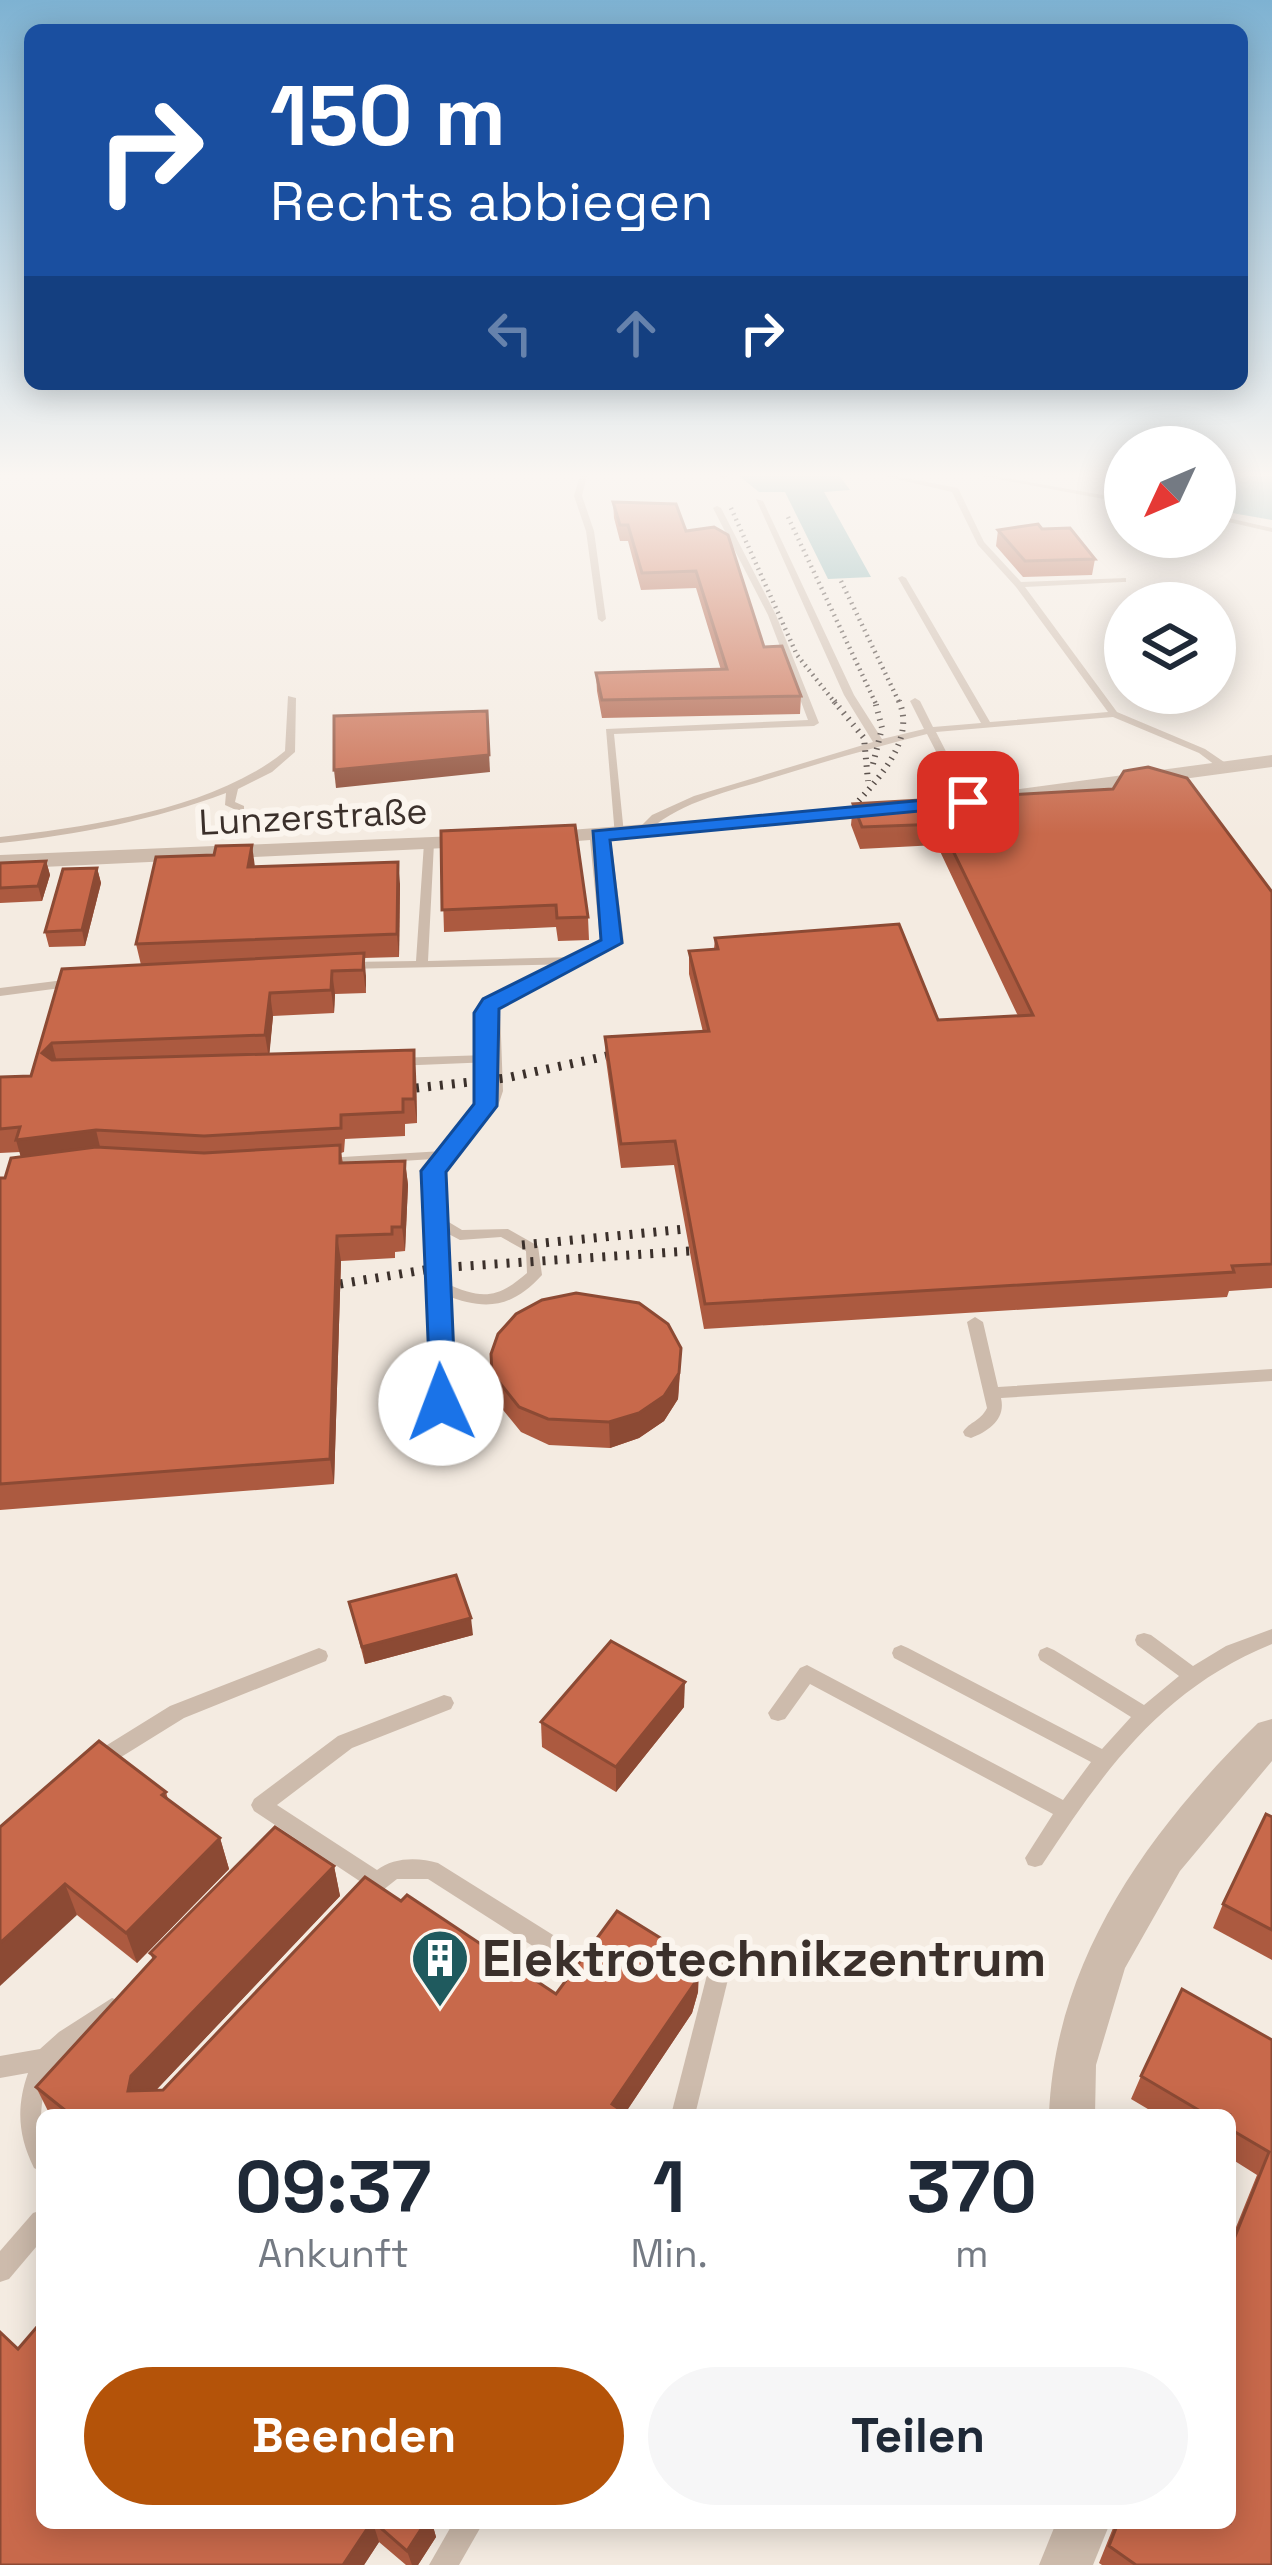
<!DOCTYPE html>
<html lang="de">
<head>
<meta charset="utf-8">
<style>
  body { margin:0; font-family:"Space Grotesk",sans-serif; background:#f6f6f7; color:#1f2937; height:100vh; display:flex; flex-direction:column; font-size:45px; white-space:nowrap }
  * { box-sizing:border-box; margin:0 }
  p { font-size:39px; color:#747a83 }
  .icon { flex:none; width:66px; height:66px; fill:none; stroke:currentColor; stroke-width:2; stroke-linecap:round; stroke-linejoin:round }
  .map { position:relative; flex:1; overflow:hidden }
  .side { position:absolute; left:36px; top:2109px; width:1200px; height:420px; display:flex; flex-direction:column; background:#fff; border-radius:18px; box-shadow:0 6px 30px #0003 }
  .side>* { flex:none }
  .top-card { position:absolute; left:24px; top:24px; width:1224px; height:366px; border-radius:18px; box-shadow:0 6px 30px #0003; background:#1a4fa0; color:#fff; overflow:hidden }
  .needle { width:78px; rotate:226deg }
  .fabs { position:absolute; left:1104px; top:426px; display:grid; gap:24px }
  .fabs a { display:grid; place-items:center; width:132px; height:132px; border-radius:50%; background:#fff; box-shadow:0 6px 30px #0003; font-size:60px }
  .pin { position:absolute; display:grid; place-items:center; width:102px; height:102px; color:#fff; margin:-51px; border-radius:24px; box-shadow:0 6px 18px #0006 }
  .me { position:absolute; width:132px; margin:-66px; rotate:358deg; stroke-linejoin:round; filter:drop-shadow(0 0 9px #0008) }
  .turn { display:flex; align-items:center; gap:42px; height:252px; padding:0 48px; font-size:54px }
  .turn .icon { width:156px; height:156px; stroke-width:2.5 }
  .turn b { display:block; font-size:84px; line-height:102px }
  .lanes { display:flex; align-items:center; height:114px; padding:0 48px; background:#0003; justify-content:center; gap:60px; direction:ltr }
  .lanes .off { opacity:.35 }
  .eta { display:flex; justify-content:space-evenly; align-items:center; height:204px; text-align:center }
  .eta b { font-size:72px; font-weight:800; line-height:84px }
  .button { display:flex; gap:24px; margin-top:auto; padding:24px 48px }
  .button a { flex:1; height:138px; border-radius:72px; background:#b45309; color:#fff; font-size:48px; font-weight:800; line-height:138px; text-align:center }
  .button a+a { background:#f6f6f7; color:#1f2937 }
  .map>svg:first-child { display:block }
  .water { fill:#7fb0b2 }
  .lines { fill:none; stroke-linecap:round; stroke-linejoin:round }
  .lane { fill:#cdbbac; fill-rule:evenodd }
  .street { fill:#cdbbac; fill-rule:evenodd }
  .rail-far2 { stroke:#3b302b; stroke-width:4.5; stroke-dasharray:1.5 4.5; stroke-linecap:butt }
  .rail-far1 { stroke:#3b302b; stroke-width:6; stroke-dasharray:1.5 6; stroke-linecap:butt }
  .rail { stroke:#3b302b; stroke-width:9; stroke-dasharray:3 9; stroke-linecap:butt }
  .wall { fill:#ac5a40 }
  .shaded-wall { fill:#8c4a34 }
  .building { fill:#c8694b; stroke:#8c4a34; stroke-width:3 }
  .route { fill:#1a73e8; stroke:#114b97; stroke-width:3 }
  .labels { text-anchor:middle; stroke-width:12; stroke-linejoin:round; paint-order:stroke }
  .far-street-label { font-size:36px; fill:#3b302b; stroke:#fbf5ee }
  .near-poi-label { font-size:51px; font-weight:bold; fill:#3b302b; stroke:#fbf5ee; text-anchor:start }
</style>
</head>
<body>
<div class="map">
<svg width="1272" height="2565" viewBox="0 0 1272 2565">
  <rect width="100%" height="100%" fill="#f4ebe1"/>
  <g class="water">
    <path d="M738,475H839L850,490L824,492L871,577L828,579L785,492H759Z"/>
    <path d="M1215,475H1272V520L1215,510Z"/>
  </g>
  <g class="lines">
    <g class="lane">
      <path d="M580,475H587L582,496L594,531L606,619L602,622L598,619L586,531L574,496Z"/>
      <path d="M716,475H725L728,477L724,479Z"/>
      <path d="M879,475H890L958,488L984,542L1021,582L1126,578V582H1123L1025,587L1117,712L1205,749L1227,764V768H1219L1199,753L1113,717L936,732L972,802L971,804L962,802L927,734C875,747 823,762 772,778C728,792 677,802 644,835H636V831L652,815L694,796L873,742L844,695L756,499L763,501L854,695L882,739L924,729L910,701L915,698L920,701L933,727L981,723L898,578L902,576L906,578L990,722L1108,712L1016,587L978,545L952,492Z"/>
      <path d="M976,475H989L1125,499V503Z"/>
      <path d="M717,506L721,508L776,615L819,723L814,726L614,734L624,834L615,836L606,729L808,720L768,615L713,508Z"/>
      <path d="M1215,515L1272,528V532L1215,519Z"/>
      <path d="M288,696L296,698L295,752L272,772L238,789L235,802L244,806V810H236L225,805L226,793C154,820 77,835 0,843V837C89,827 215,809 285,751Z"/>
      <path d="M429,840L434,843L428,961L576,957L582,961L580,964L344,969V963L348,962L416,961L424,843Z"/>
      <path d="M72,979L78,983L76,986L0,996V988Z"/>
      <path d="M487,1055L492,1056L493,1059L492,1062L394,1066L388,1062L394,1058Z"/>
      <path d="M443,1151L448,1152L450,1155L448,1158L326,1166L319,1162L326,1158Z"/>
      <path d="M433,1167L440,1171L442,1218L462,1230L508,1229L538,1246L542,1275C512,1308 486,1311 445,1295L452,1461L450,1465H438L436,1461L426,1171ZM443,1231L460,1240L501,1237L526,1251L527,1273C496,1300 481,1299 445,1283Z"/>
      <path d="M975,1317L983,1322L998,1387L1272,1369V1381L1001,1398C1006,1419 989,1431 971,1438L965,1436L963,1432C970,1421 980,1422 987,1408L967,1322Z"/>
      <path d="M1272,1629V1644C1162,1689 1105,1769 1042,1865L1035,1867L1028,1865L1025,1858L1053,1814L810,1684L785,1719L778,1721L771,1719L768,1713L800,1668L807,1665L1063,1800L1091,1762L894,1658L892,1653L894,1648L901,1645L908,1648L1102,1749L1131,1717L1040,1660L1038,1655L1040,1650L1047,1647L1054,1650L1144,1705L1179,1676L1137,1645L1135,1640L1137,1635L1144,1633L1151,1635L1193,1666L1226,1646Z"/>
      <path d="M319,1648L326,1651L328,1656L326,1661L184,1718L105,1767L98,1769L91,1767L88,1761L91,1755L170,1706Z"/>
      <path d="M444,1695L451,1697L454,1703L451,1709L352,1748L277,1805L377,1870C393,1857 419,1857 438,1863L577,1950L580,1957L577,1964L569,1967L561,1964L428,1879H397L369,1901L362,1904L355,1901L352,1894L355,1887L361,1882L254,1811L251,1805L254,1799L338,1736Z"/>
      <path d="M719,1961L727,1964L730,1971L695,2115H671L708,1971L711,1964Z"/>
      <path d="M112,1998L120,2001L123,2009L120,2017C100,2031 75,2043 59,2061C34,2089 42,2138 42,2172L34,2168C18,2136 16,2107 28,2073L0,2078V2056L40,2049L59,2032Z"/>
      <path d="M42,2210V2240L9,2279L0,2282V2251L33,2213Z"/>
      <path d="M453,2523H483L459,2565H429Z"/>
    </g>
    <g class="street">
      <path d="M1272,755V767L982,806L972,800L982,794Z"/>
      <path d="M892,805L902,811L899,815L611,839L624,943L500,1009L503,1091L498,1106L443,1177H423L419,1171C435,1149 471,1120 476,1093C482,1061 463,1027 482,999L600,940L590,840L539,844L531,843V833Z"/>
      <path d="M480,835L491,841L488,846L0,869V855Z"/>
      <path d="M1272,1719V1761L1180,1871L1125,1968L1096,2065L1095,2115H1049C1055,1959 1150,1829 1258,1723Z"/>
      <path d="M1056,2523H1110L1093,2565H1039Z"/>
    </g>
    <g class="rail-far2">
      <path d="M731,508L797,655L836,704"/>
      <path d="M788,517L876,704"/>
      <path d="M841,581L900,704"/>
    </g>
    <g class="rail-far1">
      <path d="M834,701L864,738L868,781"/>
      <path d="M873,764L882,728L875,701"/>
      <path d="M854,806C878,779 916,740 899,701"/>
    </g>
    <g class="rail">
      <path d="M416,1088L506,1078L639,1049"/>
      <path d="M522,1245L686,1229"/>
      <path d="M340,1284L436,1268L690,1251"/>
    </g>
  </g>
  <g class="wall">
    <path d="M613,502L686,531L764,647L801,696L800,714L602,718L597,691L596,673L721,670L696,588L641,590L628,541H620L614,518Z"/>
    <path d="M998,530L1095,559L1092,575L1023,577L996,546Z"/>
    <path d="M853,804L1272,892V1288L1229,1291L1227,1297L704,1329L674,1165L621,1168L606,1060L605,1037L703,1032L689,974V951L714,949L715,938L938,1020L1018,1016L937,845L860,849L851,825Z"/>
    <path d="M441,831L588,917L589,940L558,941L556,927L444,932Z"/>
    <path d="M46,861L50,875L42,901L0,903V863Z"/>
    <path d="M255,867L400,884L399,957L364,958L366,993L335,994L334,1013L273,1016L269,1054L416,1074L417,1123L405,1124V1136L345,1139L344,1152L341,1153L343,1163L405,1161L408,1185L405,1251L395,1252V1258L341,1261L334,1484L0,1510V1178H5L21,1157L20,1152L0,1153V1077L31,1076L62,969L141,965L136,944Z"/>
    <path d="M97,868L101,883L85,946L49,947L45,932Z"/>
    <path d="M491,1354L680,1374L678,1399L664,1421L639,1438L610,1448L549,1445L521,1432L494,1399Z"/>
    <path d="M349,1602L473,1635L365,1664Z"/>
    <path d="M684,1707L616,1792L542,1747L541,1722Z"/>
    <path d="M166,1792L168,1799L220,1838L229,1869L137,1963L77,1915L0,1827Z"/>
    <path d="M1272,1817V1960L1213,1928L1223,1904Z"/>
    <path d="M334,1866L340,1896L156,2090H163L401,1901L556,1994L699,1962L698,1992L692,2013L625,2113L628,2115H50L36,2087L153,1960L150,1953Z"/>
    <path d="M1272,2040V2565H1102L1099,2563L1115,2523H1230V2242L1257,2175L1230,2158V2115H1158L1131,2099L1141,2076Z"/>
    <path d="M18,2349L42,2523H432L436,2537L418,2565H406L379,2542L364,2565H0Z"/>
  </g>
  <g class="shaded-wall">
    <path d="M487,711L490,772L336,788L334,770Z"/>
    <path d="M252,845L255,867H248Z"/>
    <path d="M46,861L50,875L42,901L38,886Z"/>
    <path d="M398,862L400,884L399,957L397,934Z"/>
    <path d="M97,868L101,883L85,946L82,930Z"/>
    <path d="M364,953L366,976V993L363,970Z"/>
    <path d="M332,971L335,994L334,1013L331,990Z"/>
    <path d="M270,993L273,1016L269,1059L265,1035Z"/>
    <path d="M52,1043L58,1066L42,1053Z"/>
    <path d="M414,1050L416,1074L417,1123L414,1099Z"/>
    <path d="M96,1130L102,1155L23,1165L16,1140Z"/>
    <path d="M405,1161L408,1185L405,1251L402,1227Z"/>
    <path d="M337,1236L341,1261L334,1484L330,1459Z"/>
    <path d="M681,1348L678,1399L664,1421L639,1438L610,1448L609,1422Z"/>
    <path d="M471,1618L473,1635L365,1664L362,1647Z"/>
    <path d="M685,1682L684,1707L616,1792V1767Z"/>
    <path d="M220,1838L229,1869L137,1963L126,1933Z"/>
    <path d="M334,1866L340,1896L143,2104L128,2091L131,2076Z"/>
    <path d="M65,1884L77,1915L0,1986V1943Z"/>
    <path d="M699,1962L698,1992L692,2013L624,2115L612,2104Z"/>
    <path d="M371,2523H373L379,2542L364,2565H343Z"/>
    <path d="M425,2523H432L436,2537L418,2565H412L407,2551Z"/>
  </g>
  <g class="building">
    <path d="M613,502L676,504L686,531L714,527L728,535L764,647L782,646L801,696L602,700L596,673L727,669L696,571L642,573L628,525H620Z"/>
    <path d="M1038,524L1042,529L1070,528L1095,559L1025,561L998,530Z"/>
    <path d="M487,711L489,755L334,770V716Z"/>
    <path d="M1148,767L1187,778L1272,892V1264L1232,1266L1234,1272L705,1304L675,1141L621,1144L605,1037L709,1031L689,951L718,949L715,938L899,924L938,1020L1033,1015L940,824L862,827L853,804L1113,789L1124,771Z"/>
    <path d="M575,825L588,917L557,918L556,905L442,910L441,831Z"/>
    <path d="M252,845L248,867L398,862L397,934L136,944L156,857L214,855L216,846Z"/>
    <path d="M46,861L38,886L0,888V863Z"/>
    <path d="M97,868L82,930L45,932L63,869Z"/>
    <path d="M364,953L363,970L332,971L331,990L270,993L265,1035L52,1043L42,1053L52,1060L414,1050V1099H403V1112L341,1115V1128L204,1136L96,1130L16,1140L20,1127L0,1129V1077L31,1076L62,969Z"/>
    <path d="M340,1145V1163L405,1161L402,1227H392V1234L337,1236L330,1459L0,1484V1178H5L11,1158L96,1147L204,1153Z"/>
    <path d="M576,1293L639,1303L668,1324L681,1348L679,1373L664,1396L639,1413L609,1422L548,1419L519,1407L492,1373L491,1354L498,1334L516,1314L542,1300Z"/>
    <path d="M456,1575L471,1618L362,1647L349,1602Z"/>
    <path d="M611,1641L685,1682L616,1767L541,1722Z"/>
    <path d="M99,1741L166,1792L162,1795L220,1838L126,1933L65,1884L0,1943V1827Z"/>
    <path d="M1266,1814L1272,1817V1930L1223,1904Z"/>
    <path d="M275,1827L334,1866L131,2076L128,2091L163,2090L365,1877L401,1901L407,1895L556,1994L617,1911L699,1962L694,1984L612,2104L628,2115H71L36,2087L155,1957L150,1953Z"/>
    <path d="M1182,1989L1272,2040V2565H1136L1109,2546L1118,2523H1230V2249L1269,2152L1230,2129V2115H1207L1141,2076Z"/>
    <path d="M42,2321V2523H371L343,2565H0V2332L18,2349Z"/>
    <path d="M375,2523H425L407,2551Z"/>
  </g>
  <linearGradient id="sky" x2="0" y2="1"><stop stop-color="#7eb2d2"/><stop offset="0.57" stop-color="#faf6f2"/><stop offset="1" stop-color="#faf6f2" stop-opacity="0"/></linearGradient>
  <rect width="1272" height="834" fill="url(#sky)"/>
  <path class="route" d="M968,796L974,798V806L610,840L622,943L499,1009L497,1106L446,1172L456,1403L452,1410H431L421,1171L474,1104V1013L483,999L601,940L593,831Z"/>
  <defs>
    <g id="building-pin" transform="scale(3)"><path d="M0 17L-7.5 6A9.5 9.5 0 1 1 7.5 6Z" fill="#1f5a5e" stroke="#fbf5ee"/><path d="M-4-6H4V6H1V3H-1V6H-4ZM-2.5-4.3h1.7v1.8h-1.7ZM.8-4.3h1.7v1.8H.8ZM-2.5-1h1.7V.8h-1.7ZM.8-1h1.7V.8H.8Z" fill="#fff"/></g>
  </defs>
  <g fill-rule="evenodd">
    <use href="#building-pin" x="440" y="1958"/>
  </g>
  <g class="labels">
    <g class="far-street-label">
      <text transform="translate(313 816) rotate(-3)" y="13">Lunzerstraße</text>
    </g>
    <g class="near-poi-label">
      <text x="482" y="1976">Elektrotechnikzentrum</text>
    </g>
  </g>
</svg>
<div class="fabs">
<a><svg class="needle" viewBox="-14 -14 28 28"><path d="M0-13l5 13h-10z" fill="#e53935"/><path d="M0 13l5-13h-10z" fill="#747a83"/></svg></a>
<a><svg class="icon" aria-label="layers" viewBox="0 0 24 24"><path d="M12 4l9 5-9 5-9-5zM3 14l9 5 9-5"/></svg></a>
</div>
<div class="pin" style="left:968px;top:802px;background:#d93025"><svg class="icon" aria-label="arrive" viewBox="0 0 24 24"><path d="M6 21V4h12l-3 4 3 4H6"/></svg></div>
<svg class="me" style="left:441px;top:1403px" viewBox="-20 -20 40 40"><circle r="19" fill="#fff"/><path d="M0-13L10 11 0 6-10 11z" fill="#1a73e8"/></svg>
<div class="top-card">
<div class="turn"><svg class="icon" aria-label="right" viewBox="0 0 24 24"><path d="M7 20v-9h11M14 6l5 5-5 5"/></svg><div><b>150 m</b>Rechts abbiegen</div></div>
<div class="lanes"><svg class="icon off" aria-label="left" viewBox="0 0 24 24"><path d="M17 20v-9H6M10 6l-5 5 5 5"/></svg><svg class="icon off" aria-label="ahead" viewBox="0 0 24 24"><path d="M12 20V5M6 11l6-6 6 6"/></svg><svg class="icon" aria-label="right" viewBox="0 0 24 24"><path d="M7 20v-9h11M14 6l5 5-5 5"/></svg></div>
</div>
<section class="side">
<div class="eta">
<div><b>09:37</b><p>Ankunft</p></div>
<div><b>1</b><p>Min.</p></div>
<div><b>370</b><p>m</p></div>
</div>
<div class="button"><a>Beenden</a><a>Teilen</a></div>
</section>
</div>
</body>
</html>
